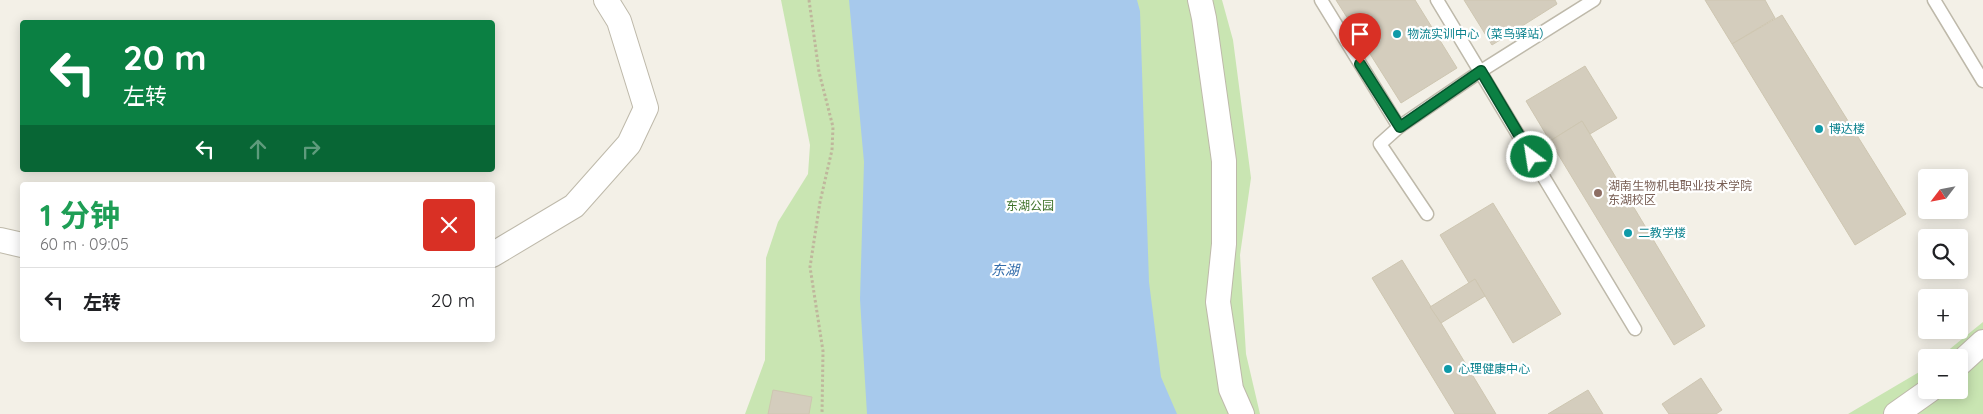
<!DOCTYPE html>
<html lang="zh">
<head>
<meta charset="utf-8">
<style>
  body { margin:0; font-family:Quicksand,"Noto Sans SC",sans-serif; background:#f2f2f2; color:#202124; height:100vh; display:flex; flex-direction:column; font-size:19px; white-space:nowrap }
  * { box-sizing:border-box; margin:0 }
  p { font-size:16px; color:#757577 }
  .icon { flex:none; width:28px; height:28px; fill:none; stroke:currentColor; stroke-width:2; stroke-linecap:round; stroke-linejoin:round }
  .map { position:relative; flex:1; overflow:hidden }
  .drawer { position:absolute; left:20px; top:182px; width:475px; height:160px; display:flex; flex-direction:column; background:#fff; border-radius:5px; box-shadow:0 2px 12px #0003 }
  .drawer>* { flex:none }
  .top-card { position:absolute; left:20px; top:20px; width:475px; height:152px; border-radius:5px; box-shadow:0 2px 12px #0003; background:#0b8043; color:#fff; overflow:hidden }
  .needle { width:32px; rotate:238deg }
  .buttons { position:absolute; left:1918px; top:169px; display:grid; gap:10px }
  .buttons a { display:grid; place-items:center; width:50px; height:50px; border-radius:5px; background:#fff; box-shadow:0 2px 12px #0003; font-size:25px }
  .pin { position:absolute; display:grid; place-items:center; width:42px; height:42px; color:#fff; margin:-51px -21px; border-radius:50% 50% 50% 0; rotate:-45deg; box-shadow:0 0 5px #0007 }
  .pin .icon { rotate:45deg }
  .me { position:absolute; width:55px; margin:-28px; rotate:329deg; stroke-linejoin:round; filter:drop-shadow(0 0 4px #0008) }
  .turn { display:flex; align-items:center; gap:18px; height:105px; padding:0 20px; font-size:22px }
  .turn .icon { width:65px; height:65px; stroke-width:2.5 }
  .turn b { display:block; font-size:35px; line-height:42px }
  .lanes { display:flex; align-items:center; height:48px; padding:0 20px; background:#0003; justify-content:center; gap:25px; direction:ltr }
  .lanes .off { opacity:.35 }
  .round { display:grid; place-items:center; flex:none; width:52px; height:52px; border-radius:5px; background:#f2f2f2 }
  .overview { display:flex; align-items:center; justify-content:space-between; height:85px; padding:0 20px }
  h1 { font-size:30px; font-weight:700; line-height:38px; color:#1e9e55 }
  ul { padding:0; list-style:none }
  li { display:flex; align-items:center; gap:15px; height:65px; padding:0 20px; border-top:1px solid #e0e0e0 }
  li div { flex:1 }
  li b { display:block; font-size:19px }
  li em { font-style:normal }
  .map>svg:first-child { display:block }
  .green { fill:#c9e5b2 }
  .water { fill:#a7c9ec }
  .building { fill:#d4cdbd; stroke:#cec6b1 }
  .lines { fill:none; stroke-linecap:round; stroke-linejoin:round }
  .service-casing { stroke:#beb9aa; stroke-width:15 }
  .minor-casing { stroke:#beb9aa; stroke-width:26 }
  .path { stroke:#bfb69c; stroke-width:3; stroke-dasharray:2.5 2.5; stroke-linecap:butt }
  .service { stroke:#fff; stroke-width:12 }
  .minor { stroke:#fff; stroke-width:24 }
  .route-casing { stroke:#07532c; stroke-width:12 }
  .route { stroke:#0b8043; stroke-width:9 }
  .culture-dot { fill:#0f9aa8; stroke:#fff; stroke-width:2 }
  .education-dot { fill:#8d6e63; stroke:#fff; stroke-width:2 }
  .labels { text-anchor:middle; stroke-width:4.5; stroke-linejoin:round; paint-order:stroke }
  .culture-label { font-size:12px; fill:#0d838f; stroke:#fff; text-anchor:start }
  .education-label { font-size:12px; fill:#785e54; stroke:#fff; text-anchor:start }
  .park-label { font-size:12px; fill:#41742d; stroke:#fff }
  .water-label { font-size:14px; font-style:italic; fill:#356eac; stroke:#fff }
</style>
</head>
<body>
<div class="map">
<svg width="1983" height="414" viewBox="0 0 1983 414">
  <rect width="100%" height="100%" fill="#f3f0e7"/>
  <g class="green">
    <path d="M781,0H1222L1233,40L1251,178L1240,255L1246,354L1260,414H745L765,360L766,258L778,222L808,174L810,145Z"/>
    <path d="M1983,322V414H1848L1926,368V390H1959V358L1940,357Z"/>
  </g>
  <path class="water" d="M849,0H1137L1140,11L1149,282L1161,377L1177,414H867L860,299L864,162Z"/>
  <g class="building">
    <path d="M1336,0H1415L1457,68L1401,103Z"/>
    <path d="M1464,0H1555L1557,4L1492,45Z"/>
    <path d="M1705,0H1765L1775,18L1732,44Z"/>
    <path d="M1782,15L1906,214L1855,245L1732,44Z"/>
    <path d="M1585,66L1617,118L1590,134L1582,121L1550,141L1526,101Z"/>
    <path d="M1582,121L1705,326L1674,345L1550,141Z"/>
    <path d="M1493,203L1561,314L1513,343L1475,279L1469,283L1440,235Z"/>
    <path d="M1402,260L1441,323L1496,414H1455L1372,278Z"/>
    <path d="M1475,279L1485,296L1441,323L1430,307Z"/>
    <path d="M1701,378L1722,410L1716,414H1669L1662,404Z"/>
    <path d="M773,390L812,397L809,414H768Z"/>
    <path d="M1588,390L1603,414H1548Z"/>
  </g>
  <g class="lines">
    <g class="service-casing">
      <g id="service">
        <path d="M1321,0L1399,127"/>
        <path d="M1437,0L1635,329"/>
        <path d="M1934,0L1983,81"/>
        <path d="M1427,214L1380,144L1399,127L1481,71L1594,0"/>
      </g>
    </g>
    <g class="minor-casing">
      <g id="minor">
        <path d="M1200,0L1204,18L1224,161V244L1218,302L1231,389L1242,414"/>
        <path d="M0,240L22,245"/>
        <path d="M492,255L574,206L629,144L646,108L619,21L606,0"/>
        <path d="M1959,364L1983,342"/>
        <path d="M1896,414L1930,390"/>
      </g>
    </g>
    <path class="path" d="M809,0L819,72L833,127L832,150L820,202L810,267L823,351L822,414"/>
    <use href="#service" class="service"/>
    <use href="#minor" class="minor"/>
  </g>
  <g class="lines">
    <g class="route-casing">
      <path id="route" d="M1360,64L1400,127L1481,71L1532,157"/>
    </g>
    <use href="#route" class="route"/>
  </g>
  <g class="culture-dot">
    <circle cx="1397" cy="34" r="5"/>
    <circle cx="1819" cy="129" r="5"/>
    <circle cx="1628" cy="233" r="5"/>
    <circle cx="1448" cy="369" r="5"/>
  </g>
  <circle class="education-dot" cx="1598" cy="193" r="5"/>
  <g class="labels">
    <g class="culture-label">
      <text x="1407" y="38">物流实训中心（菜鸟驿站）</text>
      <text x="1829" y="133">博达楼</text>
      <text x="1638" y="237">二教学楼</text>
      <text x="1458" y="373">心理健康中心</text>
    </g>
    <g class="education-label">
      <text x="1608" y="190">湖南生物机电职业技术学院<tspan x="1608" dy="14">东湖校区</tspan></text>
    </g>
    <g class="park-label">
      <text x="1030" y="210">东湖公园</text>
    </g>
    <g class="water-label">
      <text x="1005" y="275">东湖</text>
    </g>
  </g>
</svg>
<div class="buttons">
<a><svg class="needle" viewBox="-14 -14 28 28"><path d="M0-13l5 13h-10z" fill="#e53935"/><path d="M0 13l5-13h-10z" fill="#757577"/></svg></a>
<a><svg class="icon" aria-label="search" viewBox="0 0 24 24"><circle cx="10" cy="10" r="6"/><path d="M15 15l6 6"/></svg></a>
<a>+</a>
<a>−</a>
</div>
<div class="pin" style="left:1360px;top:64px;background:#d93025"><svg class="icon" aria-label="arrive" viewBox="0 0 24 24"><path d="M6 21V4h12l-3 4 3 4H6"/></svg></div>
<svg class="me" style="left:1532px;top:157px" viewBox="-20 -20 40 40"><circle r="17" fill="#0b8043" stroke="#fff" stroke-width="3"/><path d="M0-11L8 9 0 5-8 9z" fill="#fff"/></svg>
<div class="top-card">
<div class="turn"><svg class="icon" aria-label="left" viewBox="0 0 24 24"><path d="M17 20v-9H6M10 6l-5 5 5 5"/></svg><div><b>20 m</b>左转</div></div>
<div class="lanes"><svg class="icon" aria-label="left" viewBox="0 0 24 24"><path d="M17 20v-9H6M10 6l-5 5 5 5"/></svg><svg class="icon off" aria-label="ahead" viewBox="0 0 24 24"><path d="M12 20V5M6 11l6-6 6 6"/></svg><svg class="icon off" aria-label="right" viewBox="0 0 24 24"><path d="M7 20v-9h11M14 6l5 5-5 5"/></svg></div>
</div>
<section class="drawer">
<div class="overview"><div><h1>1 分钟</h1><p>60 m · 09:05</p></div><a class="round" style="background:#d93025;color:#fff"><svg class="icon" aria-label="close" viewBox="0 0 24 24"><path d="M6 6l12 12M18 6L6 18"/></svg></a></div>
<ul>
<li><svg class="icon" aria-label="left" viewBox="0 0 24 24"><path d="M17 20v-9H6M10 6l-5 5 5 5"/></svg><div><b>左转</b></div><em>20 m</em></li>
</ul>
</section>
</div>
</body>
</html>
